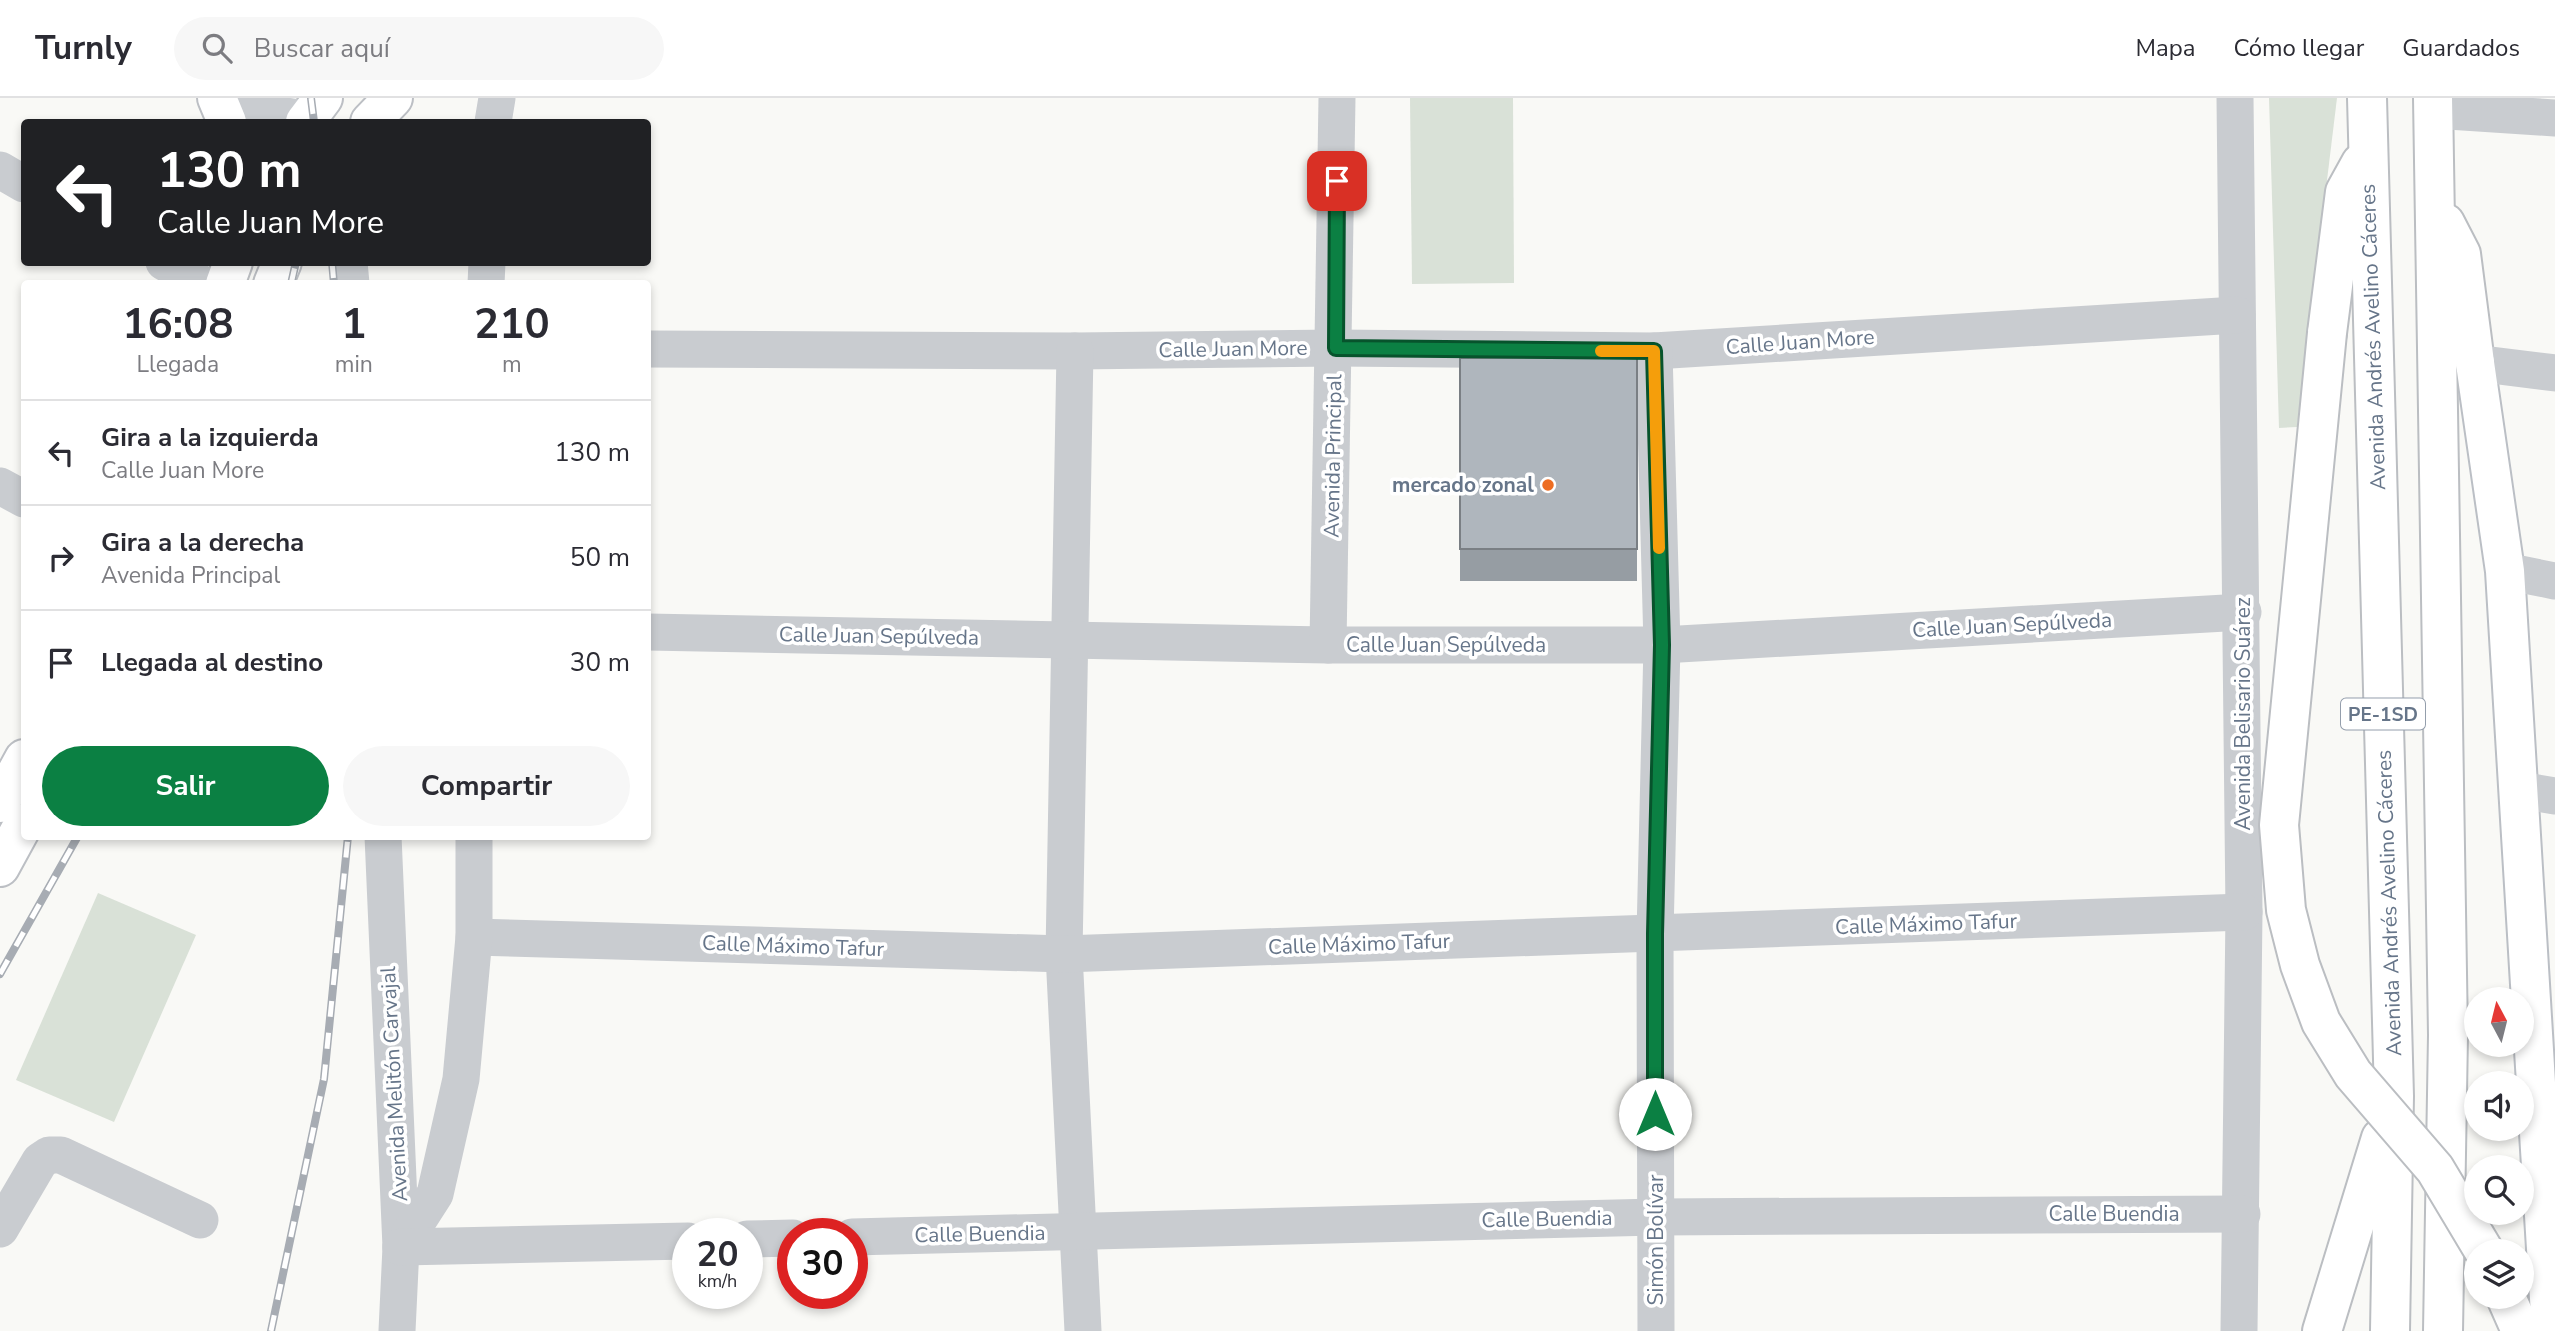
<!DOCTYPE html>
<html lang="es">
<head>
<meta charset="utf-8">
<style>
  body { margin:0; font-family:"Nunito Sans",sans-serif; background:#f7f7f7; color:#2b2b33; height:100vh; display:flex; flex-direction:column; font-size:26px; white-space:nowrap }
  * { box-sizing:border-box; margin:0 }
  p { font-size:23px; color:#7c7c81 }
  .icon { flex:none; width:38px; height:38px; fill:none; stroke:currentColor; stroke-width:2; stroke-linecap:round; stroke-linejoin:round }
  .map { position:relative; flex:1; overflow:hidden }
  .panel { position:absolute; left:21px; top:182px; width:630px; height:560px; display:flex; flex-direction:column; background:#fff; border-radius:7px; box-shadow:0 4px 10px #0003 }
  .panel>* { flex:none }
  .hud { position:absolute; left:21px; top:21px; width:630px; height:147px; border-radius:7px; box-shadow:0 4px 10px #0003; background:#202124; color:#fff; overflow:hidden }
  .needle { width:46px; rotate:353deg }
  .fabs { position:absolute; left:2464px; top:889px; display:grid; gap:14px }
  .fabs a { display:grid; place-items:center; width:70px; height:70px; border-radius:50%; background:#fff; box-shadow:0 4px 10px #0003; font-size:35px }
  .speed { position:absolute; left:672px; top:1120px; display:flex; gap:14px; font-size:35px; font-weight:700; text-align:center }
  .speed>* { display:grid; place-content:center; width:91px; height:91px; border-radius:50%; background:#fff; box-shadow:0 4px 10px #0003; line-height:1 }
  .speed small { font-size:18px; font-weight:400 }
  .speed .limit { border:10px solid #d22; background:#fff; color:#111 }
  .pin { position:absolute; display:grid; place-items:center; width:60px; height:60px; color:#fff; margin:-30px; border-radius:14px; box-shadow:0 4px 10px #0006 }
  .me { position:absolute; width:77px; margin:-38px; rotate:0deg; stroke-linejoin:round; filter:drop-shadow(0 0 5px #0008) }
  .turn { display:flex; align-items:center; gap:24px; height:147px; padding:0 21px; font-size:32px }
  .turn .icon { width:91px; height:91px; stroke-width:2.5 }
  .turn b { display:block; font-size:49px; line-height:60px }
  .eta { display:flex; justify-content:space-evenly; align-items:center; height:119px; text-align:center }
  .eta b { font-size:42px; font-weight:700; line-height:49px }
  .cta { display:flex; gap:14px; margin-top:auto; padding:14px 21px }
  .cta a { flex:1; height:80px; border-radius:42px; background:#0b8043; color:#fff; font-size:28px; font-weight:700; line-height:80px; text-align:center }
  .cta a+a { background:#f7f7f7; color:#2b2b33 }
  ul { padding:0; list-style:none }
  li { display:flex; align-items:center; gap:21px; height:105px; padding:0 21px; border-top:2px solid #e1e1e2 }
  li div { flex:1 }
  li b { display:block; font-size:26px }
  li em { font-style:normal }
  header { display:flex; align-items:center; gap:42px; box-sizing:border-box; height:98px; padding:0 35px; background:#fff; border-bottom:2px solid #e1e1e2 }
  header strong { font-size:33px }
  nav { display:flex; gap:38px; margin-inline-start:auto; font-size:24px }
  .search { width:490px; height:63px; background:#f7f7f7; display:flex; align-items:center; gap:18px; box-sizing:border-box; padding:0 24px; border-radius:38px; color:#7c7c81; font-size:26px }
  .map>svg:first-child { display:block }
  .green { fill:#d9e1d7 }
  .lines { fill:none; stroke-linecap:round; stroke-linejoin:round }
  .secondary-casing { stroke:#bbbfc5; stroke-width:42 }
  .primary-casing { stroke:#bcbfc4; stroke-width:42 }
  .trunk-casing { stroke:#bbbec2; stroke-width:42 }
  .minor { stroke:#c9ccd0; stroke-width:37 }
  .tertiary { stroke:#c9ccd0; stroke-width:38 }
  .secondary { stroke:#fff; stroke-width:38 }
  .primary { stroke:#fff; stroke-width:38 }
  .trunk { stroke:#fff; stroke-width:38 }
  .rail-casing { stroke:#a7acb3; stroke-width:8 }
  .rail { stroke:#fff; stroke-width:5; stroke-dasharray:16; stroke-linecap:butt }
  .trunk-bridge-casing { stroke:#bbbec2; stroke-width:42; stroke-linecap:butt }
  .trunk-bridge { stroke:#fff; stroke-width:38 }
  .wall { fill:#969da3 }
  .building { fill:#afb6bd; stroke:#7a7f84; stroke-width:2 }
  .route-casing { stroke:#07532c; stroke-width:18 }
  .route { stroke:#0b8043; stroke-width:12 }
  .slow { stroke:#f59e0b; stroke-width:12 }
  .poi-dot { fill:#ed6d22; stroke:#fff; stroke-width:2.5 }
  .labels { text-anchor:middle; stroke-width:7; stroke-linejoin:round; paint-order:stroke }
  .shield { fill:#fff; stroke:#949eac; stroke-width:2 }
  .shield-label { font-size:19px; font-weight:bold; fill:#667589 }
  .street-label { font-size:21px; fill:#667589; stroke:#fff }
  .poi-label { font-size:21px; font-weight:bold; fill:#667589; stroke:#fff; text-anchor:end }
</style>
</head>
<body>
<header>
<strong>Turnly</strong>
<div class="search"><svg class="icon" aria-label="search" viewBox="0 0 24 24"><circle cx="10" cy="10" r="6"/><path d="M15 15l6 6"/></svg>Buscar aquí</div>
<nav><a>Mapa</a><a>Cómo llegar</a><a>Guardados</a></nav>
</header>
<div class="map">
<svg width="2555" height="1233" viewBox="0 0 2555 1233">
  <rect width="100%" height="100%" fill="#f9f9f6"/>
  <g class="green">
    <path d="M1410,0H1513L1514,185L1412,186Z"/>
    <path d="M2269,0H2337L2297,329L2279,330Z"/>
    <path d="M98,795L196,837L114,1024L16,982Z"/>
  </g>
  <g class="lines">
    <g class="secondary-casing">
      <path id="secondary" d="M2475,265L2505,473L2551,1233"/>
    </g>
    <g class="primary-casing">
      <g id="primary">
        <path d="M217,0L227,24"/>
        <path d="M305,24L323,0"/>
        <path d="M370,24L393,0"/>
        <path d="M225,186L233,164"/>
        <path d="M273,186L282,164"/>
        <path d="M0,705L24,661"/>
        <path d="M0,769L24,725"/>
      </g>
    </g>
    <g class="trunk-casing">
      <g id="trunk">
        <path d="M2367,0L2394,998L2390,1233"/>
        <path d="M2433,0L2448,937L2443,1233"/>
        <path d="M2445,125L2461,156L2475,265"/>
        <path d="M2327,235L2345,94L2361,65"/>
        <path d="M2506,1199L2521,1233"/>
        <path d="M2322,1233L2381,1040"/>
      </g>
    </g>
    <g class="minor">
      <path d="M2235,0L2244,814L2239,1233"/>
      <path d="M2433,12L2555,20"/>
      <path d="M493,24L497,0"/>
      <path d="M0,72L24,86"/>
      <path d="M164,164L202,186"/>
      <path d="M349,164L351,186"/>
      <path d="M486,186L487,164"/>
      <path d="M648,251L1075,253L1336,250L1654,253L2237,217"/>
      <path d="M1075,253L1064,856L1083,1233"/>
      <path d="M1654,253L1662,547L1655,836L1656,1233"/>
      <path d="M2475,265L2555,275"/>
      <path d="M0,388L24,401"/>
      <path d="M2505,473L2555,483"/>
      <path d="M648,534L1328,547H1662L2243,514"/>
      <path d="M1328,547L1337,0"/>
      <path d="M2520,692L2555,698"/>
      <path d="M383,738L401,1149L397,1233"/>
      <path d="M474,839L1064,856L2244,814"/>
      <path d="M0,1131L40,1063L49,1057H61L200,1122"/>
      <path d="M852,1139L1656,1119L2242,1116"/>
      <path d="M747,1141L793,1140"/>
      <path d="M401,1149L435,1096L461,981L474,839V738"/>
      <path d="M401,1149L688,1143"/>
    </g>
    <path class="tertiary" d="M238,0L259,14L307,22"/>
    <use href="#secondary" class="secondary"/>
    <use href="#primary" class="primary"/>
    <use href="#trunk" class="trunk"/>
    <g class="rail-casing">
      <g id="rail">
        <path d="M311,0L314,24"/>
        <path d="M332,164L334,186"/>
        <path d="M291,186L296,164"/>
        <path d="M0,876L78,738"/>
        <path d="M271,1233L324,981L348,738"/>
      </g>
    </g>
    <use href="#rail" class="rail"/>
    <g class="trunk-bridge-casing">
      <path id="trunk-bridge" d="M2327,235L2279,727L2286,812L2300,867L2321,924L2353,976L2435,1071L2484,1153"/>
    </g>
    <use href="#trunk-bridge" class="trunk-bridge"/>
  </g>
  <path class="wall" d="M1637,259V483H1460V260Z"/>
  <path class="building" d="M1637,259V451H1460V260Z"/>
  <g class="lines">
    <g class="route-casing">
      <path id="route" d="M1337,83L1336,250L1654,253L1662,547L1655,836V1016"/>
    </g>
    <use href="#route" class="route"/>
    <path class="slow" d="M1601,253H1654L1659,450"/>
  </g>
  <circle class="poi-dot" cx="1548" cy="387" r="7"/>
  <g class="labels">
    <rect class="shield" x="2341" y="600.5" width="84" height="31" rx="5"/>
    <g class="shield-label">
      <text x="2383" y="623">PE-1SD</text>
    </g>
    <g class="street-label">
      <text transform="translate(2373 239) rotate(-92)" y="7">Avenida Andrés Avelino Cáceres</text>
      <text transform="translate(1800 244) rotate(-4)" y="7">Calle Juan More</text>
      <text transform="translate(1233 251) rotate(-1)" y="7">Calle Juan More</text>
      <text transform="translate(1333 358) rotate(-89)" y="7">Avenida Principal</text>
      <text transform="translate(2012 527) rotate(-3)" y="7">Calle Juan Sepúlveda</text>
      <text transform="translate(879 538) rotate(1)" y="7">Calle Juan Sepúlveda</text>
      <text x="1446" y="554">Calle Juan Sepúlveda</text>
      <text transform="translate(2243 616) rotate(-90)" y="7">Avenida Belisario Suárez</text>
      <text transform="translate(2389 805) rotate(-92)" y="7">Avenida Andrés Avelino Cáceres</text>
      <text transform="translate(1926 826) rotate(-2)" y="7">Calle Máximo Tafur</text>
      <text transform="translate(1359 846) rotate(-2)" y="7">Calle Máximo Tafur</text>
      <text transform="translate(793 848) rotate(2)" y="7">Calle Máximo Tafur</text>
      <text transform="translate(394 986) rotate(-93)" y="7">Avenida Melitón Carvajal</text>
      <text x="2114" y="1123">Calle Buendia</text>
      <text transform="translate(1547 1121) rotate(-1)" y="7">Calle Buendia</text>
      <text transform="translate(980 1136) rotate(-1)" y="7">Calle Buendia</text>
      <text transform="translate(1656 1142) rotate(-90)" y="7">Simón Bolívar</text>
    </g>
    <g class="poi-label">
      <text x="1534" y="394">mercado zonal</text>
    </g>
  </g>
</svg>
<div class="fabs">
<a><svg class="needle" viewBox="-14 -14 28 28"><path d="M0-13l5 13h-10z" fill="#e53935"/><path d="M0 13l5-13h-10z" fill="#7c7c81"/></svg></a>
<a><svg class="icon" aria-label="sound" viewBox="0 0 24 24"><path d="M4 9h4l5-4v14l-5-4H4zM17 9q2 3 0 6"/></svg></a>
<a><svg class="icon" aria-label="search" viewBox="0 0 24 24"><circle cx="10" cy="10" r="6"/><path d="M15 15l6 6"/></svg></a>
<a><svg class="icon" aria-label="layers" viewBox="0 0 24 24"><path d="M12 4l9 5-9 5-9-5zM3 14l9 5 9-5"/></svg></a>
</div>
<div class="speed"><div>20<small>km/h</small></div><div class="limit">30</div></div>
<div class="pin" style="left:1337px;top:83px;background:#d93025"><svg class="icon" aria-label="arrive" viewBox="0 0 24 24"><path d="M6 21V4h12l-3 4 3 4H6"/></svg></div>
<svg class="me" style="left:1655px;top:1016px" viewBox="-20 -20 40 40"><circle r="19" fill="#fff"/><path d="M0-13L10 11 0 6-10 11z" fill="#0b8043"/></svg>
<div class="hud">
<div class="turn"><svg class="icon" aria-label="left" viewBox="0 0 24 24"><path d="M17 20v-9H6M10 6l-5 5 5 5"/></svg><div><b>130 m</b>Calle Juan More</div></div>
</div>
<section class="panel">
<div class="eta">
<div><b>16:08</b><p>Llegada</p></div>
<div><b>1</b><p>min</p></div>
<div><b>210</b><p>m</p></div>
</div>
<ul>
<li><svg class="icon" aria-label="left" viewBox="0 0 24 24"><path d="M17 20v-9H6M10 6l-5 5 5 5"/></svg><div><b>Gira a la izquierda</b><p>Calle Juan More</p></div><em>130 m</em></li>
<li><svg class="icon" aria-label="right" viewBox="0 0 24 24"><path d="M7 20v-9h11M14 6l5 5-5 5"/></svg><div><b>Gira a la derecha</b><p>Avenida Principal</p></div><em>50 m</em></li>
<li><svg class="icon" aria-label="arrive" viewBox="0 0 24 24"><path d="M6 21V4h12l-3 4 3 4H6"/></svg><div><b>Llegada al destino</b></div><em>30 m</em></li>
</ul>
<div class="cta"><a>Salir</a><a>Compartir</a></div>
</section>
</div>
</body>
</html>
